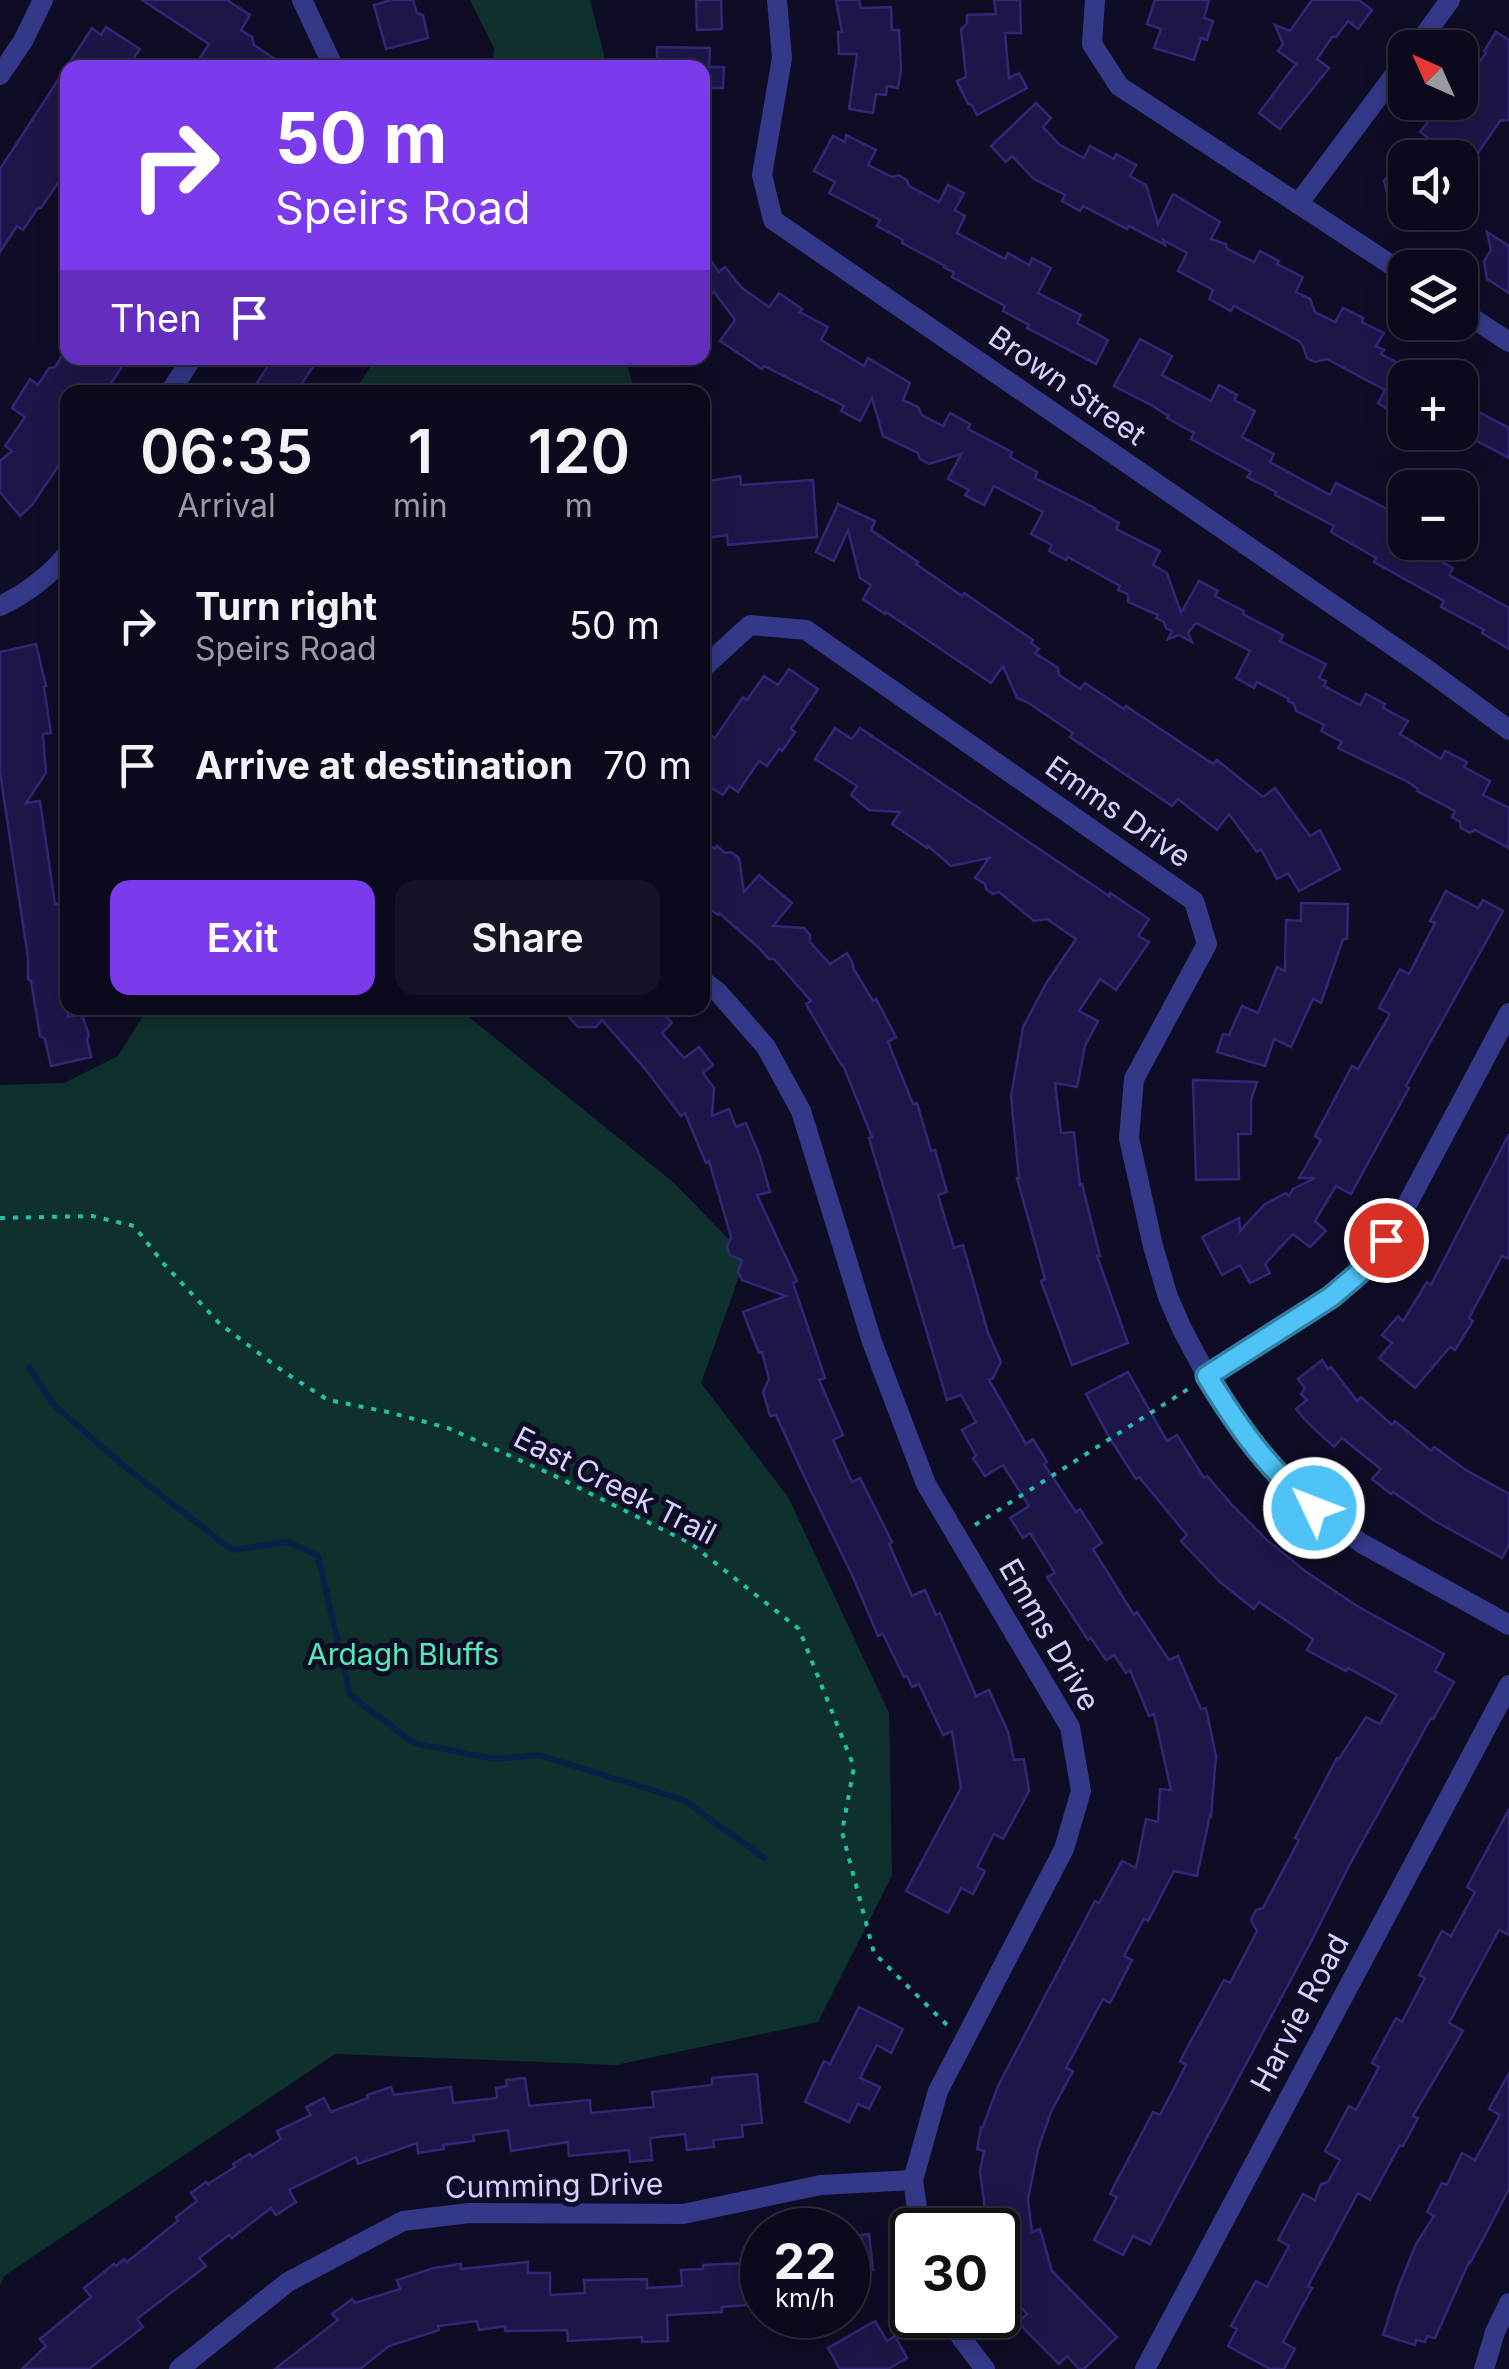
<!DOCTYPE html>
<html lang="en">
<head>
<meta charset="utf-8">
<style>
  body { margin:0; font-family:Inter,sans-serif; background:#141325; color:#f1f3f6; height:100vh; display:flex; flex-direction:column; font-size:38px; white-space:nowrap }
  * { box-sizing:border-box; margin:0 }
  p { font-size:32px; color:#9a9aa3 }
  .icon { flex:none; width:55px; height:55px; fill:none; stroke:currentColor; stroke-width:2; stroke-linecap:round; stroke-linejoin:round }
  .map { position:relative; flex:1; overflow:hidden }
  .side { position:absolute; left:60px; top:385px; width:650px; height:630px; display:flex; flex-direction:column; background:#0b0a1c; border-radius:20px; box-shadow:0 5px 25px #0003,0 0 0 2px #2b2b3b }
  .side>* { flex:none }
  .top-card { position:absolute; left:60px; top:60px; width:650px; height:305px; border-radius:20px; box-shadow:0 5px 25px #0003,0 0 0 2px #2b2b3b; background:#7c3aed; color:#fff; overflow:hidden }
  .needle { width:65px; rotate:315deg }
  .buttons { position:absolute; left:1388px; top:30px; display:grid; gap:20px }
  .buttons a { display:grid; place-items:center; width:90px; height:90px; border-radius:20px; background:#0b0a1c; box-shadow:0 5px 25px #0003,0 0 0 2px #2b2b3b; font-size:50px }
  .speed { position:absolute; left:740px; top:2208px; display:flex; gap:20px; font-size:50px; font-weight:700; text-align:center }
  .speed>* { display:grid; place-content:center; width:130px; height:130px; border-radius:50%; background:#0b0a1c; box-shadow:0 5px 25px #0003,0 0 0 2px #2b2b3b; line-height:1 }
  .speed small { font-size:25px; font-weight:400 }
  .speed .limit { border:5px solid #111; border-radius:15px; background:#fff; color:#111 }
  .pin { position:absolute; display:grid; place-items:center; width:85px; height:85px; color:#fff; margin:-42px; border:5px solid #fff; border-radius:50%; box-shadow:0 2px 10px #0007 }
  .me { position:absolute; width:110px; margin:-55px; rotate:313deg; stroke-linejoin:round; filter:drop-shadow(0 0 8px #0008) }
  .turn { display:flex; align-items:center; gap:35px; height:210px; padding:0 50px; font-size:45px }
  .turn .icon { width:130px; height:130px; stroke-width:2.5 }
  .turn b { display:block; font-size:70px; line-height:85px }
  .then { display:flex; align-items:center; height:95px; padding:0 50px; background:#0003; gap:20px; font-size:38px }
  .eta { display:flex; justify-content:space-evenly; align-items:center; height:170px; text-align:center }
  .eta b { font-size:60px; font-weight:600; line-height:70px }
  .action { display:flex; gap:20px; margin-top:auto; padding:20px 50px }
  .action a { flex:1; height:115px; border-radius:20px; background:#7c3aed; color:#fff; font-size:40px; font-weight:600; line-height:115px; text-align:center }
  .action a+a { background:#141325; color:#f1f3f6 }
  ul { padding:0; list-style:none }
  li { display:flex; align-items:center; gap:30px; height:140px; padding:0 50px }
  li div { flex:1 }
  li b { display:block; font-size:38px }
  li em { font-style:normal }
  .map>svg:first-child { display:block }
  .green { fill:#0f312d }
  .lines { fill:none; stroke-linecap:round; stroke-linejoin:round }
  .stream { stroke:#062347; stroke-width:6 }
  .building { fill:#1d1749; stroke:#302777; stroke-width:2.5 }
  .path { stroke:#24c1aa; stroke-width:4; stroke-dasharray:5 8; stroke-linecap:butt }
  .minor { stroke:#343889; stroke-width:20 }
  .route-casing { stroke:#337fa1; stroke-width:25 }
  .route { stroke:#4fc3f7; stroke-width:18 }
  .labels { text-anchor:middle; stroke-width:10; stroke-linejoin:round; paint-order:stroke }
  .street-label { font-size:30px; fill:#d4d2ff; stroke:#0f0d26 }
  .park-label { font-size:30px; fill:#54eab7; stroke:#0f0d26 }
</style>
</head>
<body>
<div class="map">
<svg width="1509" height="2369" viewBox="0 0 1509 2369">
  <rect width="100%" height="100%" fill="#0f0d26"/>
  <g class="green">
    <path d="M470,0H590L607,67H492L494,48Z"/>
    <path d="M376,358H622L628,368L635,392H354Z"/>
    <path d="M148,1008H458L674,1183L746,1257L701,1383L788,1497L889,1713L892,1875L818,2022L616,2065L335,2054L4,2276L0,2286V1085L64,1083L118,1056Z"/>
  </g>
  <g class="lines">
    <path class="stream" d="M29,1367L53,1404L125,1467L232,1550L288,1542L318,1556L350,1695L414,1743L495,1759L539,1755L684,1800L764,1858"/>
  </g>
  <g class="building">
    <path d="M142,0H227L250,15L241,30L252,37L254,45L288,68H215L200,58L209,44Z"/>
    <path d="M391,0H413L417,13L423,15L428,38L386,49L374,5Z"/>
    <path d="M696,0H721L722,29L697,30Z"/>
    <path d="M836,0H859L861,8L891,7L892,30H899L901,70L898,88L887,86L886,95L876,94L873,113L849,109L857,54H839L838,32H842Z"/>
    <path d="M994,0H1020L1021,33H1005L1009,78L1019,73L1027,88L977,115L972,105L968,104L957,81L966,77L961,29L967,24V15L996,14Z"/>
    <path d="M1155,0H1209L1204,18L1213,21L1207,40L1201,38L1194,60L1154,48L1161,29L1147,24Z"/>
    <path d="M1312,0H1359L1372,10L1358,29L1348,21L1336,37H1332L1317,59L1329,68L1280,129L1259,113L1296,64L1278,51L1283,44L1275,25L1290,31Z"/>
    <path d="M106,27L140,49L133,59L136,68H68V184L60,180L41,208L37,209L23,230L17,226L0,252V169L92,28L101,35Z"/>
    <path d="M1496,32L1509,40V120L1500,121L1460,179V158H1424L1438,145L1420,132L1444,102H1460V88L1486,53L1484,51Z"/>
    <path d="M657,47L710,48L709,67H724L723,88H702V68H657Z"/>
    <path d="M1036,103L1051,118L1043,127L1060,145L1084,158L1090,146L1114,159L1116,154L1136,165L1130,176L1146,185L1158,224L1173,194L1220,222L1211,239L1226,244L1227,249L1254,262L1260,251L1279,261L1277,264L1303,277L1296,292L1310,299L1315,312L1335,322L1343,308L1363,318L1362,322L1384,333L1376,346L1384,350L1381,354L1405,367V421L1378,403L1385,390L1327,359L1315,362L1307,358L1303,346L1299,341L1234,306L1231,311L1209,299L1213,290L1178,271L1187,253L1163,240L1165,245L1129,226L1127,229L1083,206L1080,211L1062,201L1065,195L1034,179L1012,156L1006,162L991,146Z"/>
    <path d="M846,135L876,150L868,165L892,177L898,175L907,180L909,186L935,200L939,202L948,185L964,193L955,210L965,216L957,233L1005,259L1008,253L1029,265L1032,258L1051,268L1038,293L1081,315L1077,323L1108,340L1096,364L1027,328L1029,325L1003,311L1005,306L952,277L954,273L944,267L945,266L902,243L903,240L877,226L880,220L829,193L835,182L814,171L833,136L845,142Z"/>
    <path d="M1405,152V210L1388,197L1384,181Z"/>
    <path d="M1487,232L1509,246V293L1487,279L1484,261L1491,250Z"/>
    <path d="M702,249L719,272L725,267L742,288L769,307L779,293L802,309L800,312L828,327L821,340L864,366L868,358L910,383L903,400L918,407L922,415L943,426L950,413L970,424L968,429L1012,452L1010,457L1037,472L1035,478L1095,508L1094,509L1119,523L1116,529L1160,551L1153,565L1167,573L1181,613L1199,581L1218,591L1215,596L1244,611L1243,614L1283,635L1280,641L1326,664L1319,678L1326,681L1324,686L1360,705L1366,694L1385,704L1383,708L1408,721L1400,734L1441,759L1445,751L1467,762L1464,767L1490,781L1483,795L1509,808V848L1475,830L1470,833L1461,828L1460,822L1452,817L1455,811L1417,791L1418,789L1408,782L1338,748L1342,742L1321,731L1324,725L1296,711L1294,704L1288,701L1289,699L1257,682L1254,688L1236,678L1250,651L1196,623L1188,633L1192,642L1179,635L1168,639L1172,631L1166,628L1164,622L1156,618L1158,615L1128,602V594L1118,590L1120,586L1068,557L1066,560L1049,551L1052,545L1031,534L1043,512L994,486L984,505L965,495L969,490L948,479L961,454L929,464L920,459L918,453L883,436L872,398L860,421L841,411L844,406L764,366L762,369L720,341L735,320L714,292L702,301Z"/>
    <path d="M1140,339L1172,356L1162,375L1211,401L1219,385L1237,395L1234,400L1255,411L1242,437L1274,454L1270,462L1330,495L1336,483L1405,518V542L1453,568L1449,575L1509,608V649L1482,633L1484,630L1441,607L1444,601L1374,562L1376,558L1331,532L1334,526L1275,495L1276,492L1247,477L1251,472L1191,439L1194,433L1167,418L1168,416L1153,406L1114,386Z"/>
    <path d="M65,351L68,353V358H128L105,392H68V452L32,505L20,516L0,492V461L12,451L5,446L25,417L12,408L30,379L38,385L49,368L55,367Z"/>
    <path d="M273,358H319L296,392H251Z"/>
    <path d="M1460,402L1509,428V458L1460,432Z"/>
    <path d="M740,476L741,485L813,480L817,537L728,545L727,535L702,539V482Z"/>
    <path d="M838,504L875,521L871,530L918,562L916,564L962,596L964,593L1033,640L1031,643L1039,649L1035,653L1058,668L1059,675L1080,689L1085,683L1124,709L1126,706L1213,764L1217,760L1263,797L1275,788L1310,836L1320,830L1340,869L1299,891L1288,873L1277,879L1261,849L1257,852L1229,814L1217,830L1178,799L1172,806L1070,737L1073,733L1027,702L1017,698L1003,666L991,683L886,612L885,614L863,599L871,585L860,578L848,530L834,561L816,552Z"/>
    <path d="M36,644L46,686L44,687L51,733L43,734L46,773L26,803L40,801L55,904L61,903L68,922L64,929L68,949V1017L82,1014L89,1036L87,1039L91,1057L51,1066L45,1039L40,1036L31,981L28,979V958L0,772V652Z"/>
    <path d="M789,669L818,689L791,729L795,732L782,751L779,749L767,766L759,761L738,792L729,786L723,795L702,782V730L715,738L743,697L747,700L764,676L778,685Z"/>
    <path d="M835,728L852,739L860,728L1109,896L1110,893L1149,919L1138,936L1149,942L1116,990L1100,979L1079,1011L1098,1021L1085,1046L1077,1087L1055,1083L1061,1133L1074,1132L1080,1185L1082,1184L1100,1256H1097L1128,1343L1072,1365L1041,1281L1045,1279L1017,1178H1019L1011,1097L1023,1027L1047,982L1076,939L1047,919L1034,921L999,892L993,894L986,889L985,884L975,878L989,858L951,866L928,846L927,848L892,824L900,812L869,810L851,795L857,786L815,759Z"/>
    <path d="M702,839L715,849L717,846L725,853L731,852L739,858L744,892L759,875L792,903L773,926L804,928L810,935V942L830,964L847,953L853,964V968L873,1001L876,999L896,1037L888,1042L913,1104L917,1103L931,1151L935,1150L947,1192L938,1195L954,1248L963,1245L988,1333L1001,1362L993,1378L989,1380L1026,1444L1033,1439L1047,1462L1044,1464L1076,1512L1080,1509L1102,1543L1093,1549L1134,1615L1137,1612L1169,1660L1178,1656L1201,1709L1206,1708L1216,1756L1211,1816L1210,1815L1197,1876L1174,1871L1148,1921L1144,1919L1124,1956L1132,1960L1110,2003L1103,1999L1066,2068L1073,2071L1051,2112L1038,2149L1028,2199L1032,2232L1040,2229L1052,2271L1117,2337L1084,2369H1079L1067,2356L1059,2364L1035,2340L1018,2322L1027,2314L998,2283V2230H978L975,2210L985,2209L980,2171L984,2151L977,2149L981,2127H983L998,2086L1095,1901L1099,1903L1122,1861L1136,1868L1146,1819L1158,1822L1160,1789L1171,1790L1154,1714L1149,1716L1130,1670L1126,1673L1114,1655L1106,1660L1091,1638L1088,1640L1047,1577L1055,1573L1030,1533L1023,1538L1010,1518L1029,1506L1003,1465L985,1476L973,1458L976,1456L962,1430L976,1422L961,1395L947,1400L869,1138L872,1137L843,1065L842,1066L806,1004L811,1001L774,959H769L758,947L719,913L718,915L702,904Z"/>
    <path d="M1446,891L1478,908L1483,900L1503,911L1406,1086L1409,1088L1351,1194L1336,1186L1315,1221L1326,1231L1310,1247L1293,1234L1265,1264L1270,1273L1250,1283L1240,1265L1222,1275L1202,1237L1239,1218L1240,1231L1265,1204L1286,1193L1289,1196L1293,1189L1315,1178H1299L1321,1140L1315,1136L1352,1066L1358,1069L1390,1014L1379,1008L1400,969L1409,974L1435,923L1430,921Z"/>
    <path d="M1301,903L1348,904L1347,939H1343L1321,1003L1313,999L1291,1047L1274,1039L1265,1066L1217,1052L1223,1034L1229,1035L1242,1006L1258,1013L1277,967L1285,971L1286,920L1301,921Z"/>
    <path d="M561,1008H658L672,1023L662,1033L684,1058L699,1047L713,1065L703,1073L714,1088L712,1116L729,1109L736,1127L746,1123L760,1157L770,1192L757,1195L797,1281L793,1283L825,1378L819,1380L843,1435L833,1440L852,1482L860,1478L892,1542L889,1544L912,1596L925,1590L936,1615L940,1613L976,1696L989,1690L1008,1732L1014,1760L1024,1759L1029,1791L1003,1839L994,1834L977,1867L985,1871L973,1894L961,1888L948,1913L906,1891L961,1788L952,1731L943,1735L919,1684L912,1687L907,1676L904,1677L883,1634L878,1636L853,1577L803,1474L776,1415L770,1416L763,1392L769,1379L762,1352L759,1353L743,1312L786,1296L742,1280L738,1272L742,1260L730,1255L727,1247L731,1237L709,1161L706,1163L685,1113L681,1116L646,1070L602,1020L596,1027H578Z"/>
    <path d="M1193,1080L1257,1082L1251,1100V1134H1238L1239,1179L1196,1180Z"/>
    <path d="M1509,1134V1259L1502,1256L1469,1318L1473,1321L1455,1350L1450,1347L1415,1388L1379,1358L1392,1343L1382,1335L1398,1316L1403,1321L1427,1282L1431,1285Z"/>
    <path d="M1322,1360L1328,1369L1331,1367L1357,1401L1361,1397L1392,1425L1395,1421L1431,1451L1434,1447L1466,1470L1509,1494V1545L1502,1558L1433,1520L1393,1492L1391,1494L1372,1479L1381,1469L1342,1438L1334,1447L1307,1422L1296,1409L1307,1400L1301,1394L1305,1388L1298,1379Z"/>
    <path d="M1128,1372L1167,1441L1177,1435L1204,1478L1207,1476L1233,1506L1266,1539L1305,1571L1357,1606L1444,1654L1435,1671L1454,1682L1433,1719L1431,1718L1350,1864L1312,1940L1150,2244L1133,2236L1123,2255L1094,2240L1117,2197L1110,2194L1153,2112L1160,2115L1186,2065L1180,2061L1224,1980L1230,1983L1257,1931L1251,1920L1256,1910L1263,1908L1299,1840L1295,1838L1337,1758L1339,1759L1366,1717L1380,1724L1397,1695L1348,1668L1346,1671L1307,1650L1313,1639L1259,1602L1254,1609L1220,1582L1181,1541L1187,1535L1139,1477L1136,1479L1109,1437L1086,1394Z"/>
    <path d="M1509,1809V1935L1499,1930L1449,2023L1463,2031L1413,2116L1418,2118L1403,2146L1400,2145L1370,2200L1358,2193L1308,2286L1312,2288L1283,2342L1295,2349L1284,2369H1270L1228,2346L1237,2329L1231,2326L1256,2281L1267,2287L1289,2246L1278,2240L1303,2194L1315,2200L1321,2184L1328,2182L1340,2160L1325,2151L1349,2106L1356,2110L1379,2067L1372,2063L1396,2018L1402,2022L1425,1978L1419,1975L1442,1931L1451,1936L1475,1892L1467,1887Z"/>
    <path d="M859,2007L903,2029L891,2053L877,2045L860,2078L880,2087L869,2109L858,2104L849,2122L805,2102L824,2061L830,2064Z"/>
    <path d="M1509,2073V2189L1482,2241L1470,2263L1469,2262L1435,2338L1427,2336L1425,2342L1416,2340L1415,2345L1383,2335L1399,2286L1416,2244L1434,2216L1427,2212L1442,2183L1447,2185L1462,2153L1475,2160L1500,2115L1489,2109Z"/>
    <path d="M757,2074L762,2123L742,2125L743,2137L713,2140L714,2147L687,2150L685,2134L650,2138L652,2160L630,2162L629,2150L569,2156L568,2142L511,2151L508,2130L473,2135L474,2141L443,2145L444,2149L418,2153L417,2143L358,2164L356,2157L289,2190L296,2202L276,2215L271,2208L232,2238L229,2235L199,2258L206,2266L137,2319L143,2327L89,2369H22L46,2346L40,2339L91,2297L84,2288L114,2264L116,2266L124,2259L127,2262L178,2221L176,2217L197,2201L191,2193L206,2182L208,2184L235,2167L233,2164L250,2154L252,2157L281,2139L277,2131L311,2115L306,2107L324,2098L331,2112L368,2098L367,2095L391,2087L394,2095L451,2087L453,2103L497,2098L496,2088L507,2086L506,2080L525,2078L529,2106L590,2100L591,2113L654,2107L652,2092L712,2085V2078Z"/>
    <path d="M869,2234L873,2270L848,2272V2237Z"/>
    <path d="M762,2241V2304L722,2307V2312L667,2315L668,2341L642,2342V2337L568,2341L567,2330L505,2331V2326L479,2330L477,2321L438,2326L439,2330L389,2346L360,2369H275L338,2320L332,2314L352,2299L355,2303L400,2289L397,2280L434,2268L461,2264V2269L528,2262V2273H550V2295L585,2293L584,2280L647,2279V2288L682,2286L681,2270L703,2269V2265L746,2263Z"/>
    <path d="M875,2321L887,2341L895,2336L907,2358L888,2369H840L828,2348Z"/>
  </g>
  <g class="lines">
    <g class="path">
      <path d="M0,1218L92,1216L134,1226L164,1264L220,1324L284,1372L328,1400L388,1412L448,1428L553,1475L690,1543L799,1629L854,1767L842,1832L874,1953L947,2025"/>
      <path d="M975,1525L1188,1389"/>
    </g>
    <g class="minor">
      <path d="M302,0L334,68"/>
      <path d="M777,0L782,58L762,175L773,220L1425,668L1509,730"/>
      <path d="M1095,0L1092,44L1119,86L1405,274"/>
      <path d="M1415,48L1450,0"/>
      <path d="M0,75L23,41L43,0"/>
      <path d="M1298,204L1405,61"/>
      <path d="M1460,310L1509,342"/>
      <path d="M170,392L192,358"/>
      <path d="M0,606C27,593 49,577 68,553"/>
      <path d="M702,669L750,625L806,630L1194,901L1207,944L1134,1079L1129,1138L1153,1246L1168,1297L1182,1329L1207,1376L1244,1435L1263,1459L1299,1494L1361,1543L1509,1625"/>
      <path d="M702,980L718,992L766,1047L801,1111L872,1342L926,1484L1070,1727L1081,1791L1064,1849L938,2091L913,2180L920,2230"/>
      <path d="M1207,1376L1331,1297L1358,1275L1386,1240L1404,1210L1509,1013"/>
      <path d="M949,2315L962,2339L985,2369"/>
      <path d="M179,2369L288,2282L403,2221L469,2213L683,2214L821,2185L913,2180"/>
      <path d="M1145,2369L1509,1685"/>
      <path d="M1484,2369L1495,2332L1509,2303"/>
    </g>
  </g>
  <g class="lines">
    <g class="route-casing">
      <path id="route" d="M1314,1508C1268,1469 1238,1427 1207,1376L1331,1297L1358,1274L1386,1240"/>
    </g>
    <use href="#route" class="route"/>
  </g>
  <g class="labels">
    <g class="street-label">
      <text transform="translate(1067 386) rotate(35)" y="10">Brown Street</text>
      <text transform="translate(1118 812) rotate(35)" y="10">Emms Drive</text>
      <text transform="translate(615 1486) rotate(27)" y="10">East Creek Trail</text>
      <text transform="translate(1049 1635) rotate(60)" y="10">Emms Drive</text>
      <text transform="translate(1300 2013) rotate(-62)" y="10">Harvie Road</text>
      <text transform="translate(554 2186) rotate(-1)" y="10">Cumming Drive</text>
    </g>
    <g class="park-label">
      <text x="403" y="1665">Ardagh Bluffs</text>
    </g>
  </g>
</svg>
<div class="buttons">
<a><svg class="needle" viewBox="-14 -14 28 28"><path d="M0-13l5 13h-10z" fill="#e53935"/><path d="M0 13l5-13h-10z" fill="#9a9aa3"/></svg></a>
<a><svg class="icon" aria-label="sound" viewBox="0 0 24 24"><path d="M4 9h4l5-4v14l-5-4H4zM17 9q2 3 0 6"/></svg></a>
<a><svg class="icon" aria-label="layers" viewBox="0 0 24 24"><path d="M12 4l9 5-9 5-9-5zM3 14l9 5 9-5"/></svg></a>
<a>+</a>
<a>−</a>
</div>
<div class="speed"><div>22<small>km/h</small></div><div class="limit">30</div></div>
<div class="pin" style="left:1386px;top:1240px;background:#d93025"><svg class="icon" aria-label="arrive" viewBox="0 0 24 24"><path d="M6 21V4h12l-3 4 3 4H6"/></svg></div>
<svg class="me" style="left:1314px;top:1508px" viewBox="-20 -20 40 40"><circle r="17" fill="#4fc3f7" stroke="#fff" stroke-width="3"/><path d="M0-11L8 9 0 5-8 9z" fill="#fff"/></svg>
<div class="top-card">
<div class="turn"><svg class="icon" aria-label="right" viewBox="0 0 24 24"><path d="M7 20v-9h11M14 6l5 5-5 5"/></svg><div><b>50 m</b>Speirs Road</div></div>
<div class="then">Then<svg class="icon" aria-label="arrive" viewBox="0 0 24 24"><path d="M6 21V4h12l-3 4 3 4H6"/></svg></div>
</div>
<section class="side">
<div class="eta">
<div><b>06:35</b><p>Arrival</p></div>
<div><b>1</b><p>min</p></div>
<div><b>120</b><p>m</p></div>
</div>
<ul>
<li><svg class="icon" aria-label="right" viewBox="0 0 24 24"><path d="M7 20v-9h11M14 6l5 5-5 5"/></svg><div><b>Turn right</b><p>Speirs Road</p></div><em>50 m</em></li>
<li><svg class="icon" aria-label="arrive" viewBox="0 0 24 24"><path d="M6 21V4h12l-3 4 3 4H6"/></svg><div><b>Arrive at destination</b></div><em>70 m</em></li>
</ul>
<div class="action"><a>Exit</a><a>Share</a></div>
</section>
</div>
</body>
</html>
